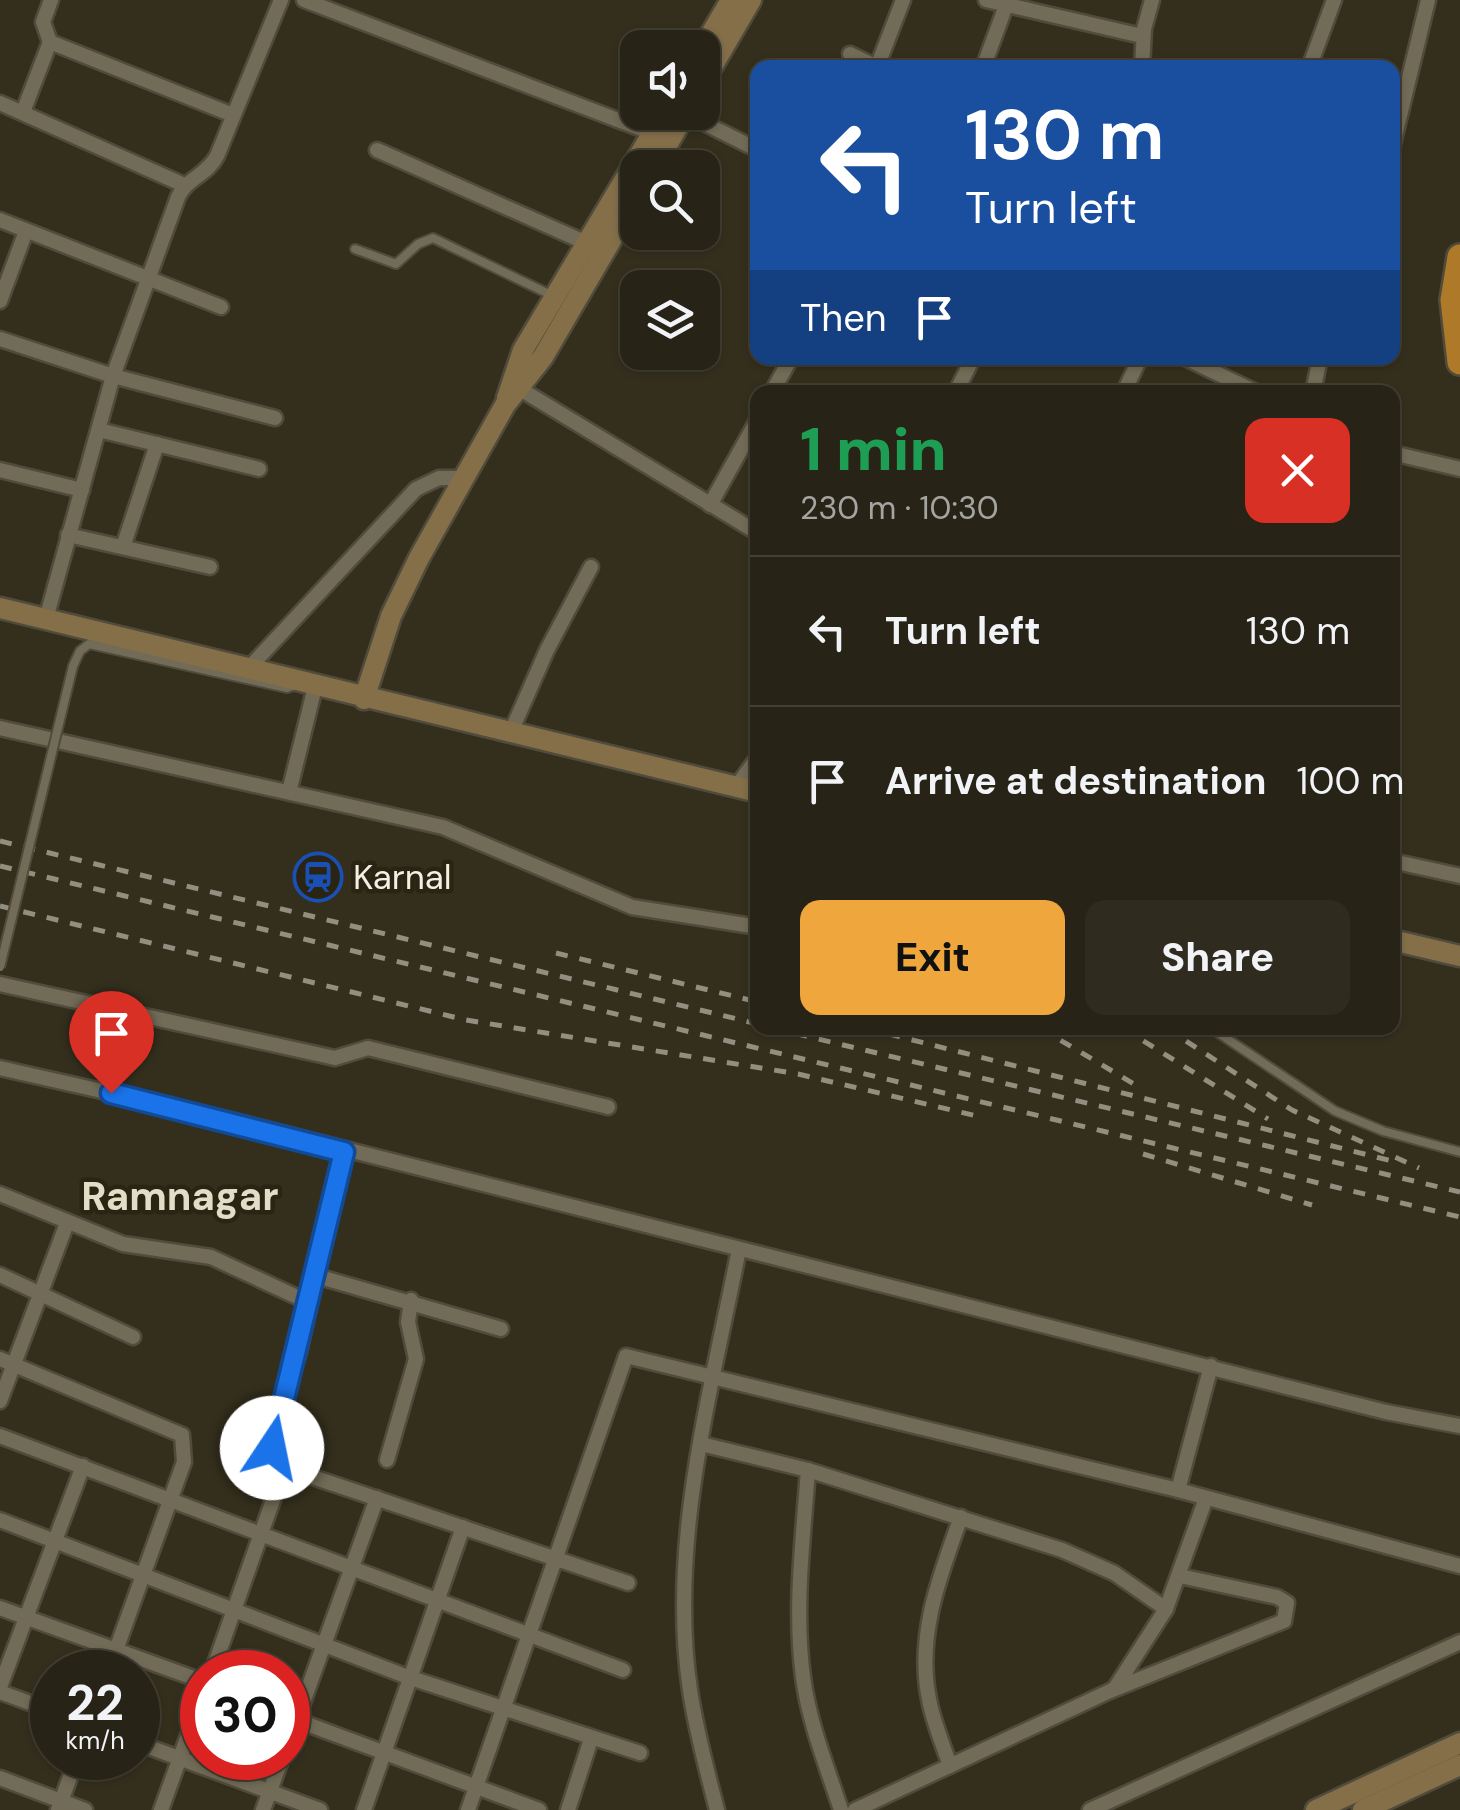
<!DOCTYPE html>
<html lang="en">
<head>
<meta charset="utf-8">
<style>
  body { margin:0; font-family:"DM Sans",sans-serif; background:#2f2b1f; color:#f1f3f6; height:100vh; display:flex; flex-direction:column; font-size:38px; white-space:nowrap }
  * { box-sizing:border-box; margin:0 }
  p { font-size:32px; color:#a4a4a1 }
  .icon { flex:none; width:55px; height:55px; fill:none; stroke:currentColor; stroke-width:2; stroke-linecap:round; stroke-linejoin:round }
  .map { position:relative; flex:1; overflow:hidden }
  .side { position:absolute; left:750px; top:385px; width:650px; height:650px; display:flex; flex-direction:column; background:#272316; border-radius:20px; box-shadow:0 2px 8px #0004,0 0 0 2px #434035 }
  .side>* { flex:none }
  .banner { position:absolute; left:750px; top:60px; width:650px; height:305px; border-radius:20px; box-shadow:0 2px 8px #0004,0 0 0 2px #434035; background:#1a4fa0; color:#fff; overflow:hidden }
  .fabs { position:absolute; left:620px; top:30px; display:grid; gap:20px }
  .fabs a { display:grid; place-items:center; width:100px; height:100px; border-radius:20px; background:#272316; box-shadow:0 2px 8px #0004,0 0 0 2px #434035; font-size:50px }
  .speed { position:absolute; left:30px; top:1650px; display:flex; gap:20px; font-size:50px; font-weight:700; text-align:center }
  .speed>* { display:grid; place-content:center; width:130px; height:130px; border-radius:50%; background:#272316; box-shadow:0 2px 8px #0004,0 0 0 2px #434035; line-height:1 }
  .speed small { font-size:25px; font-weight:400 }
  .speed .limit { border:15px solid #d22; background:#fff; color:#111 }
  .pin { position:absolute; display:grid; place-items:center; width:85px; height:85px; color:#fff; margin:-102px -42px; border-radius:50% 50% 50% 0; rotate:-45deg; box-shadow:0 0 10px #0007 }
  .pin .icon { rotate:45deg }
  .me { position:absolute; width:110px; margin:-55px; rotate:11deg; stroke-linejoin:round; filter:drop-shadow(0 0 8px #0008) }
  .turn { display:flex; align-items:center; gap:35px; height:210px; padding:0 50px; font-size:45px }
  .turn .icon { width:130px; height:130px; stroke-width:2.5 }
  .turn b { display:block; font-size:70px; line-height:85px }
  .then { display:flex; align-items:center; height:95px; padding:0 50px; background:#0003; gap:20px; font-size:38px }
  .round { display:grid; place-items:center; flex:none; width:105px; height:105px; border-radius:20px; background:#2f2b1f }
  .overview { display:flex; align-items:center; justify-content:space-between; height:170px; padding:0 50px }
  h1 { font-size:60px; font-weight:800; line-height:75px; color:#1e9e55 }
  .primary-button { display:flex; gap:20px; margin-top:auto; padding:20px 50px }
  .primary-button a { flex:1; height:115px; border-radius:20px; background:#efa73d; color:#111; font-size:40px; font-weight:800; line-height:115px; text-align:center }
  .primary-button a+a { background:#2f2b1f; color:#f1f3f6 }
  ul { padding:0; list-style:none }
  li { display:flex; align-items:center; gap:30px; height:150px; padding:0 50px; border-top:2px solid #434035 }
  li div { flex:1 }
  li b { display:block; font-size:38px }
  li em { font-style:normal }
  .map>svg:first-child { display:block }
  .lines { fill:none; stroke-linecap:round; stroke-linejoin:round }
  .lane-casing { stroke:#504b3b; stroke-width:12 }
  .street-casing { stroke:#504b3b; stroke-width:19 }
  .secondary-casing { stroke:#504b3b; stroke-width:25 }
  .highway-casing { stroke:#504b3b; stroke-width:30 }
  .lane { stroke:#726b57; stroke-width:8 }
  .street { stroke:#726b57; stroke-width:14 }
  .secondary { stroke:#846f49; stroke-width:20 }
  .highway { stroke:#ae7929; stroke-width:25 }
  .rail { stroke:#938f80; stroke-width:5; stroke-dasharray:12 12; stroke-linecap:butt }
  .lane-bridge-casing { stroke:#504b3b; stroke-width:12; stroke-linecap:butt }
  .lane-bridge { stroke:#726b57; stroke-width:8 }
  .route-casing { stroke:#114b97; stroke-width:25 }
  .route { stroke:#1a73e8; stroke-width:18 }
  .labels { text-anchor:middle; stroke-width:9; stroke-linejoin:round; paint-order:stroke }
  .poi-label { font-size:35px; fill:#f3efe4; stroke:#2a2513; text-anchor:start }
  .quarter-label { font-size:40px; font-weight:bold; fill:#e3dcc6; stroke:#2a2513 }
</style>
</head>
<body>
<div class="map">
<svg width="1460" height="1810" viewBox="0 0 1460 1810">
  <rect width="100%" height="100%" fill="#342f1d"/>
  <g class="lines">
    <g class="lane-casing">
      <g id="lane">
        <path d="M355,249L396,264L418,244L433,238L551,295"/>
        <path d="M73,666L80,651L89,644L287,688L296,685"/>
        <path d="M1211,1028L1335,1111L1383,1131L1460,1152"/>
      </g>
    </g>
    <g class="street-casing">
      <g id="street">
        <path d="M304,0L657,135"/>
        <path d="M986,0L1142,36"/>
        <path d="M50,42L43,22L51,0"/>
        <path d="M850,54L879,68"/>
        <path d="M877,67L903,0"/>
        <path d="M983,68L1008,0"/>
        <path d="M1142,68L1144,29L1152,0"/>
        <path d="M1309,68L1334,0"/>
        <path d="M0,103L184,185"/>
        <path d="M23,112L50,42L233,115"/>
        <path d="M682,112L758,150"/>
        <path d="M1392,148L1428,0"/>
        <path d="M377,150L591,245"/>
        <path d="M0,220L221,307"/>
        <path d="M0,301L26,231"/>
        <path d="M0,339L113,376L275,418"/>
        <path d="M1185,358L1256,392"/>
        <path d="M520,389L758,533"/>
        <path d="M772,392L791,358"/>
        <path d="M956,392L973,358"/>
        <path d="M1124,392L1140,358"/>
        <path d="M1313,392L1320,358"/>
        <path d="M99,430L259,469"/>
        <path d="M1392,453L1460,469"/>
        <path d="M0,470L82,490"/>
        <path d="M710,505L758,419"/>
        <path d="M68,535L210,567"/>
        <path d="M123,547L157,444"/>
        <path d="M46,619L113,376L178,197C187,178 207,175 217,156L281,0"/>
        <path d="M248,669L416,489L439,478H463"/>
        <path d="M0,728L443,827L632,907L758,927"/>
        <path d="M510,734L547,650L591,567"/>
        <path d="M736,787L758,757"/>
        <path d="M289,792L315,687"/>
        <path d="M1392,861L1460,876"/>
        <path d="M0,984L335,1058L368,1048L608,1107"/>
        <path d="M0,1068L222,1118L1386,1412L1460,1426"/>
        <path d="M0,1194L123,1244L211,1257L308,1302"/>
        <path d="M0,1275L133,1337"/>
        <path d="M313,1275L501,1329"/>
        <path d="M0,1359L182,1435L184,1462L108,1672"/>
        <path d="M0,1401L67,1223"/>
        <path d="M0,1436L623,1670"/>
        <path d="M701,1444L808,1470L1062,1550L1114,1573L1166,1609"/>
        <path d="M387,1460L416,1359L408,1322L411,1300"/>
        <path d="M271,1463L628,1583"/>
        <path d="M808,1470C803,1539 794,1609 803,1677C809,1723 827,1767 841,1810"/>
        <path d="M1178,1490L1211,1366"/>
        <path d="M0,1520L408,1677L640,1753"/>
        <path d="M0,1608L202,1681"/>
        <path d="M212,1672L273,1500L275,1429L299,1352L344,1152"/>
        <path d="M0,1687L83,1466"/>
        <path d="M1115,1688L1166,1609L1206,1498"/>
        <path d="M0,1692L52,1711"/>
        <path d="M288,1717L539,1810"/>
        <path d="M138,1743L320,1810"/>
        <path d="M288,1744L377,1498"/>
        <path d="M950,1766C943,1744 933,1722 929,1699C916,1636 940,1575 961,1517"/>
        <path d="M0,1778L85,1810"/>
        <path d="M58,1810L77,1758"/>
        <path d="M161,1810L202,1697"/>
        <path d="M263,1810L282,1758"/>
        <path d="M364,1810L463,1527"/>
        <path d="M468,1810L626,1356L1178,1490L1460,1566"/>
        <path d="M568,1810L591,1739"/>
        <path d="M717,1810C707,1771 696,1731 690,1690C668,1544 711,1392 739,1249"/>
        <path d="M855,1810L1110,1691L1284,1621L1287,1603L1277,1597L1180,1576"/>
        <path d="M1090,1810L1460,1642"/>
      </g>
    </g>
    <g class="secondary-casing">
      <g id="secondary">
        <path d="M702,49L731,0"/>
        <path d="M702,84L751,0"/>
        <path d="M654,168L686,112"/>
        <path d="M507,398L523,350L665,112"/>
        <path d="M0,608L758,792"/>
        <path d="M364,699L391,616L419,558L505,405L543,357L638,194"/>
        <path d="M1392,940L1460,956"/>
        <path d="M1316,1810L1460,1743"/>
        <path d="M1363,1810L1460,1765"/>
      </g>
    </g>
    <g class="highway-casing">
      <path id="highway" d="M1460,257L1453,300L1460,362"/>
    </g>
    <use href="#lane" class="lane"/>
    <use href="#street" class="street"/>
    <use href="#secondary" class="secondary"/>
    <use href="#highway" class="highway"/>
    <g class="rail">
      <path d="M0,841L758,1024"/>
      <path d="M0,866L1460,1217"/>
      <path d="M0,906L466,1020L798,1074L977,1116"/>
      <path d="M556,953L758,1002"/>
      <path d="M772,1028L1460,1192"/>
      <path d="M865,1028L1392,1161"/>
      <path d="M1040,1028L1134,1084"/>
      <path d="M1123,1028L1268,1119"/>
      <path d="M1166,1028L1292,1110L1419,1168"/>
      <path d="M1143,1154L1312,1205"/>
    </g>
    <g class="lane-bridge-casing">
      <path id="lane-bridge" d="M0,967L73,666"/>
    </g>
    <use href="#lane-bridge" class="lane-bridge"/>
  </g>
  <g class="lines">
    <g class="route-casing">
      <path id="route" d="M111,1093L344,1152L272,1448"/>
    </g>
    <use href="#route" class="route"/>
  </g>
  <defs>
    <g id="station-ring" transform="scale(2.5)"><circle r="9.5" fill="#2a2513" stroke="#1a4fb4" stroke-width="1.5"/><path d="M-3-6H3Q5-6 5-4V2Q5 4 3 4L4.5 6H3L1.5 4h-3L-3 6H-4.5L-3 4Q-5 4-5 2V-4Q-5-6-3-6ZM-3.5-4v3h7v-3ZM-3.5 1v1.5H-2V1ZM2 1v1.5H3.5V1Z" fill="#1a4fb4"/></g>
  </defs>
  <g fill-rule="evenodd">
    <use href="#station-ring" x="318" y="877"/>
  </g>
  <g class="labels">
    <g class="poi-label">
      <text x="353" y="889">Karnal</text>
    </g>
    <g class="quarter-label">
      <text x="180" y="1210">Ramnagar</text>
    </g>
  </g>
</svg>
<div class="fabs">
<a><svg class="icon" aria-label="sound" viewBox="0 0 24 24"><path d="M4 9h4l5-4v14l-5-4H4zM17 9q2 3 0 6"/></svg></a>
<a><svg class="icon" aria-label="search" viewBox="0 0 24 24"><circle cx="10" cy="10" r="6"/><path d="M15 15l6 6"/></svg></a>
<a><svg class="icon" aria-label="layers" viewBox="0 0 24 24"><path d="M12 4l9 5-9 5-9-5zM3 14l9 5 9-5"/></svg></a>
</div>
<div class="speed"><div>22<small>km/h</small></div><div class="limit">30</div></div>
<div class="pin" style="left:111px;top:1093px;background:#d93025"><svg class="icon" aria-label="arrive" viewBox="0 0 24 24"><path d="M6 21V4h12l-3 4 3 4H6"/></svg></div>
<svg class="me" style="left:272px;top:1448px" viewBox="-20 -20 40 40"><circle r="19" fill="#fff"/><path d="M0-13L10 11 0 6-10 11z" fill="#1a73e8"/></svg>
<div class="banner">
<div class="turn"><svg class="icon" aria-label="left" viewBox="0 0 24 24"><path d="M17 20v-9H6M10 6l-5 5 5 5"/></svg><div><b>130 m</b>Turn left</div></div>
<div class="then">Then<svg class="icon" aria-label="arrive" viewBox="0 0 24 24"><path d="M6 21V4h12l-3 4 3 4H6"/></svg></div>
</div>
<section class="side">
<div class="overview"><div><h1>1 min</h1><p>230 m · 10:30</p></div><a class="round" style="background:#d93025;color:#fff"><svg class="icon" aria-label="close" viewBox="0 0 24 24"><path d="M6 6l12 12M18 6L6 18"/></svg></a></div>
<ul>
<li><svg class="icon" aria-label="left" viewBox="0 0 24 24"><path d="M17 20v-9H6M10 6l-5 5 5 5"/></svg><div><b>Turn left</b></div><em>130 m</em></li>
<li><svg class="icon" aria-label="arrive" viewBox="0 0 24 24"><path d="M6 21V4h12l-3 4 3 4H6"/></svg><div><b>Arrive at destination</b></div><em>100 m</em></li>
</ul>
<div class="primary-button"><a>Exit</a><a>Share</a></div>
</section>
</div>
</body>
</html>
